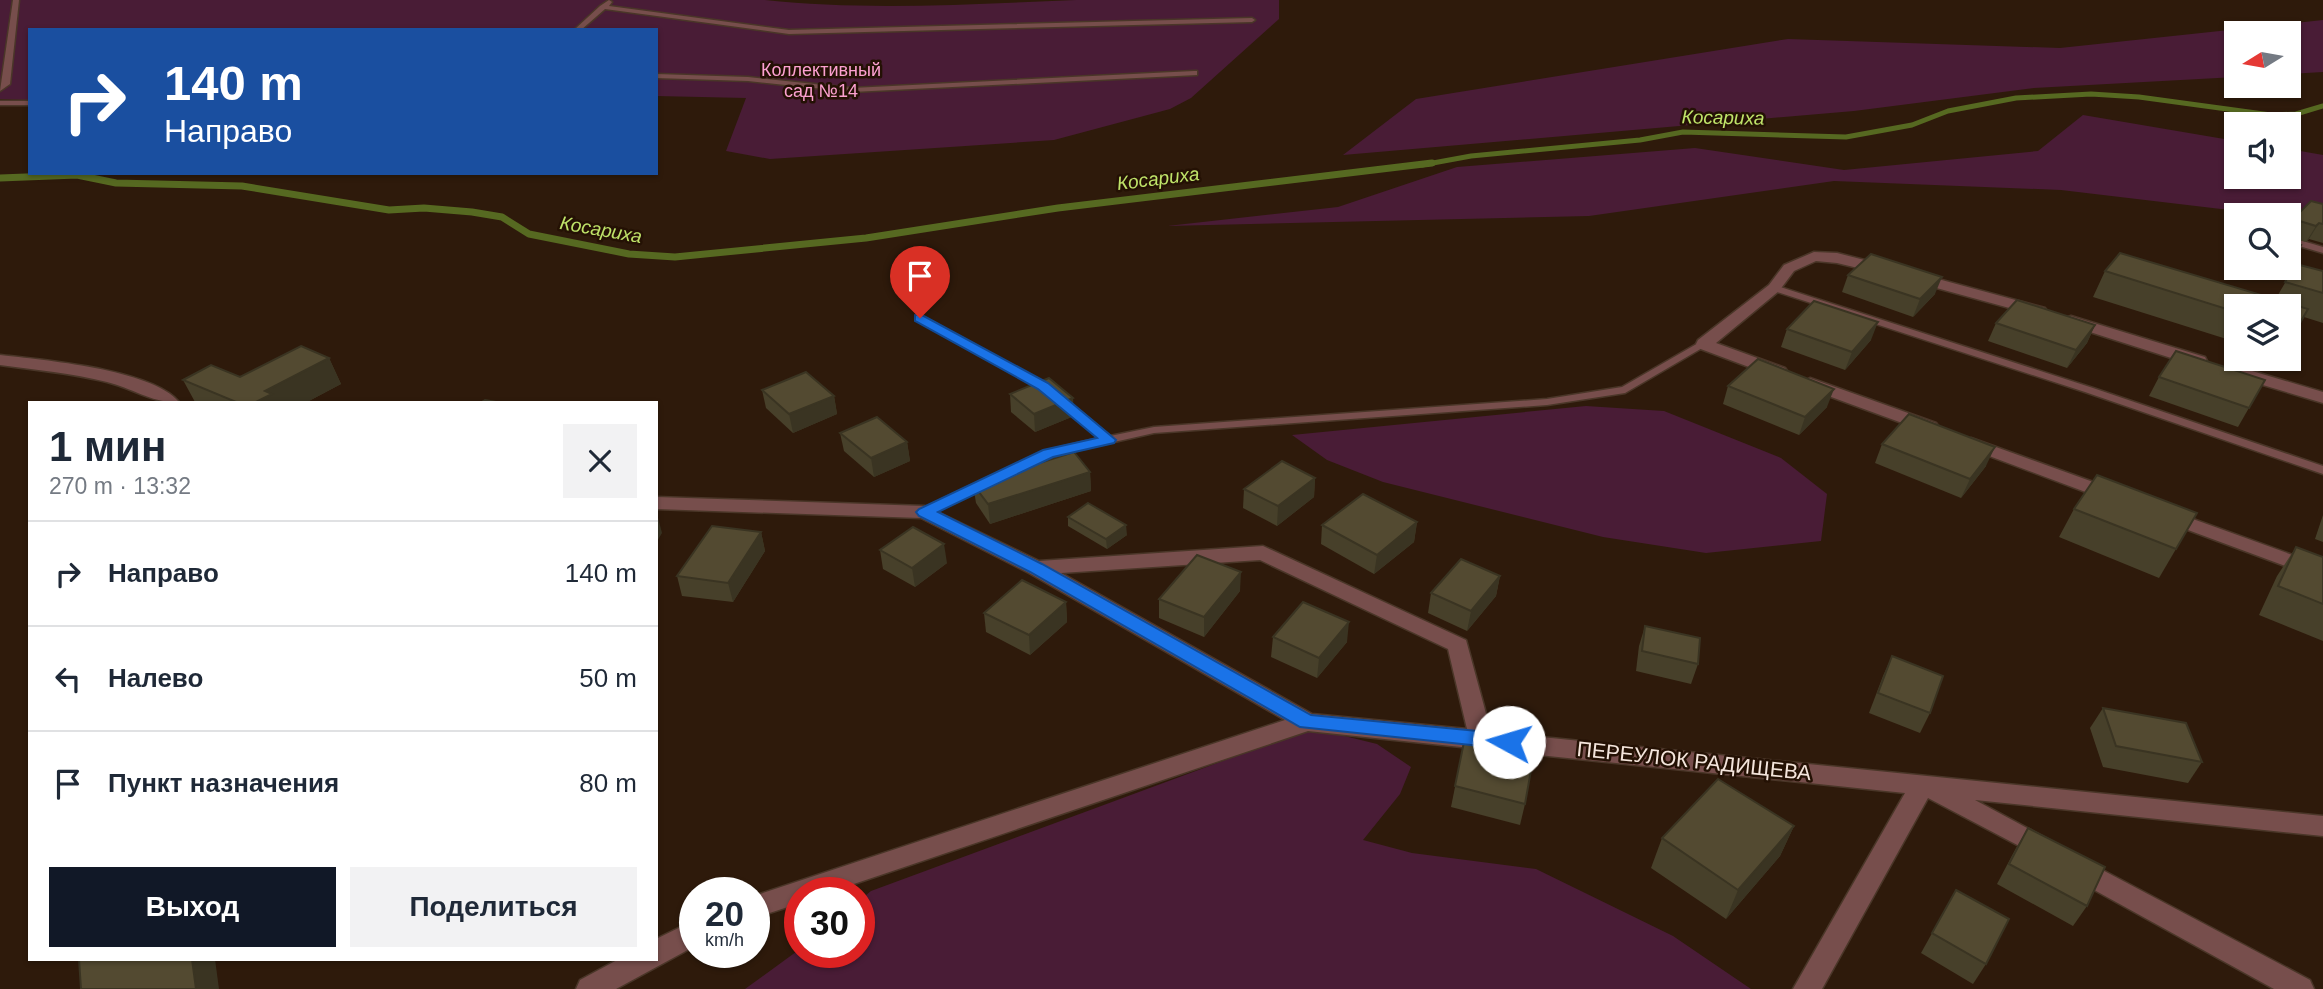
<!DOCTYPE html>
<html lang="ru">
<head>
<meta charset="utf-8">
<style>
  body { margin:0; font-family:Arial,sans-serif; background:#f2f2f3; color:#1f2937; height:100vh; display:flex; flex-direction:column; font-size:26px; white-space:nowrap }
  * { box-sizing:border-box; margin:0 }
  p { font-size:23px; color:#747a83 }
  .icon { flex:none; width:38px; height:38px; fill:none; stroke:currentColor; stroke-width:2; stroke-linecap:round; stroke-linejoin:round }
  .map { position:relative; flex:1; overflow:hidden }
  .side { position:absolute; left:28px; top:401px; width:630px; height:560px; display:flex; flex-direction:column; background:#fff; border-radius:0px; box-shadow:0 2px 5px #0004 }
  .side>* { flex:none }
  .top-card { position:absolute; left:28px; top:28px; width:630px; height:147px; border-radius:0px; box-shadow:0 2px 5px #0004; background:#1a4fa0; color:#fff; overflow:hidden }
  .needle { width:46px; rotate:259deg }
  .tools { position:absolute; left:2224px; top:21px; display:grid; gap:14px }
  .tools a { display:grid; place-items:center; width:77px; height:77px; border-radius:0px; background:#fff; box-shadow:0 2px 5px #0004; font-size:35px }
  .speed { position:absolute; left:679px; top:877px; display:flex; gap:14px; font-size:35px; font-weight:700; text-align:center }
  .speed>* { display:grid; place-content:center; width:91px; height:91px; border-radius:50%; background:#fff; box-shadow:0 2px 5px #0004; line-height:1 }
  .speed small { font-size:18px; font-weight:400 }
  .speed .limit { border:10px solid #d22; background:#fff; color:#111 }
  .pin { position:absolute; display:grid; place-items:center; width:60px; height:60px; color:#fff; margin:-72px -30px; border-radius:50% 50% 50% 0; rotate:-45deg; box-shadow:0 0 7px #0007 }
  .pin .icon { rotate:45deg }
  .me { position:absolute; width:77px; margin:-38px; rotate:276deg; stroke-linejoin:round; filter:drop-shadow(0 0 5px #0008) }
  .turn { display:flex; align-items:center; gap:24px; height:147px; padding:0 21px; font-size:32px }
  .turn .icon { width:91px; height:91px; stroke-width:2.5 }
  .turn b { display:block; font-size:49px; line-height:60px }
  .round { display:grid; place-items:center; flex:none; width:74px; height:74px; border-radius:0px; background:#f2f2f3 }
  .headline { display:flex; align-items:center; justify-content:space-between; height:119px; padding:0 21px }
  h1 { font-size:42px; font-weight:700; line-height:52px }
  .cta { display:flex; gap:14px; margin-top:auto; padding:14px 21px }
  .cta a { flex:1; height:80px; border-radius:0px; background:#111827; color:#fff; font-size:28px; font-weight:700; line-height:80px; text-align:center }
  .cta a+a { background:#f2f2f3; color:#1f2937 }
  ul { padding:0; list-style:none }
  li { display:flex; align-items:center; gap:21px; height:105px; padding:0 21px; border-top:2px solid #e0e1e3 }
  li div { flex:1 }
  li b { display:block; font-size:26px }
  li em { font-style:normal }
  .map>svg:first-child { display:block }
  .green { fill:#491c36 }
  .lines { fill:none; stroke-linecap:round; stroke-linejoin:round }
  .stream-far1 { stroke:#566921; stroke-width:5 }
  .stream { stroke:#566921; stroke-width:7 }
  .service-casing { stroke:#4a3628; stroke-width:3 }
  .minor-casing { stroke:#4a3628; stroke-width:3 }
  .service { fill:#774e4c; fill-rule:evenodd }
  .minor { fill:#774e4c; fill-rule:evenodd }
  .wall { fill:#47402a }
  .shaded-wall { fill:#3a3422 }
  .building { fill:#534a31; stroke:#3a3422; stroke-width:2 }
  .route { fill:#1a73e8; stroke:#114b97; stroke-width:2 }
  .labels { text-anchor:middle; stroke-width:5; stroke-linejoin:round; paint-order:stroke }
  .far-park-label { font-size:18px; fill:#fca0d0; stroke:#241104 }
  .far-water-label { font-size:19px; font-style:italic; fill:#bfe369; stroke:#241104 }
  .street-label { font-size:21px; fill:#f4e5dc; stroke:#241104 }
</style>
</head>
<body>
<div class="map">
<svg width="2323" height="989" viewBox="0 0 2323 989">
  <rect width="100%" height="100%" fill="#2e1a0b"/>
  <g class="green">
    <path d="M0,0H765C865,11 975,4 1076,0C1143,0 1212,0 1279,0V19L1191,98L1170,109L1054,140L770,159L726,151L746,98L656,96V30H30V100L0,99Z"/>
    <path d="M2323,20V72L2289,74V33H2236V77L2034,88L1854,111L1343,155L1416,99L1788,39L2060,48Z"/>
    <path d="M2083,115L2236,141V177H2289V149L2323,155V214L2221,209L2061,190L1834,181L1589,216L1167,226L1338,207L1457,167L1695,148L1844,170L2038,151Z"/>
    <path d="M1586,406L1664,411L1781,458L1827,494L1821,541L1706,553L1603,537L1383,482L1327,460L1292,435Z"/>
    <path d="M1312,728L1377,744L1411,767L1400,794L1363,840L1412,853L1536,869L1673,936L1751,989H745L800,949V952H859V901L871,891Z"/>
  </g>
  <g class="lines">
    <path class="stream-far1" d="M1422,165L1471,156L1640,140L1683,132L1846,137L1912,125L1948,111L2016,98L2091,94L2139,97L2271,115L2296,114L2323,106"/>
    <path class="stream" d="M0,178L77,175L116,183L242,186L389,210L424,208L472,212L502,217L529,234L629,254L675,257L866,238L1058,208L1432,163"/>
    <g class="service-casing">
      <g id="service">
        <path d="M13,0H19L10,84L0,91Z"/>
        <path d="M609,0L612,2L609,6L789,30L1252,18L1255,20L1252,22L789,34L605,9L581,30H574L600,6Z"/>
        <path d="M1194,71H1197V75L852,92L748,81L656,78V74L748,77L852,88Z"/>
        <rect x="0" y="101" width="30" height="4"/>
        <path d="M2289,237L2323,247V253L2289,243Z"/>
        <path d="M1774,285L2093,388L2323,466V474L2085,392L1771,290L1769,288Z"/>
        <path d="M920,315L1047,384L1110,436L1154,427L1547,399L1622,387L1700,342L1704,341L1709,344L1625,393L1547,405L1154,433L1052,456L925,516L919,512L921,509L1044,451L1099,438L1039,388L916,320V316Z"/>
      </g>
    </g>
    <g class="minor-casing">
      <g id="minor">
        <path d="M1814,252L1837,253L1888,266L1891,269L1883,274L1837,263L1816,261L1794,271L1779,291L1716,343L1785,368L1788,372L1785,376H1773L1698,348L1696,344L1698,340L1769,285L1784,265Z"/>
        <path d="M1916,273L2045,308L2047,311L2039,316L1911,281L1908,278Z"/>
        <path d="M2071,316L2205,357L2207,361L2205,365H2193L2065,324L2063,321L2065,318Z"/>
        <path d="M0,355C42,360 152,369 179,402C154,404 132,388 107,382C72,373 36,370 0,365Z"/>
        <path d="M2242,368L2323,392V403L2236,377L2233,373L2236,369Z"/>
        <path d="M1810,378L1936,423L1939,427L1936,431H1924L1804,387L1801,383Z"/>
        <path d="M1971,438L2121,492L2124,496L2114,502L2107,500L1965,447L1962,443Z"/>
        <path d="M656,497L925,506L1039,561L1263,546L1466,640L1491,732L2323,816V836L1975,800L2053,842L2057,849L2053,856L2044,859L1928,798L1822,989H1793L1905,793L1308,731L830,892H800V903L754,918V896L1285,720L1029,573L921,518L656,509ZM1260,560L1448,649L1467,729L1312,714L1061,573Z"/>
        <path d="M2168,510L2323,566V580L2161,520L2158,516L2161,512Z"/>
        <path d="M2076,856L2310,980L2314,989H2274L2067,875L2063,867L2067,859Z"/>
        <path d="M695,920V946L616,989H576L580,980L619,959H656V939Z"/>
      </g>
    </g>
    <use href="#service" class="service"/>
    <use href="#minor" class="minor"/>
  </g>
  <g class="wall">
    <path d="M2323,204V243L2309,239L2306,242L2289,237V226L2293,219Z"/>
    <path d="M2289,241L2301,245L2290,261H2289Z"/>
    <path d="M2296,264L2323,271V323L2304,317L2289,342V306H2236V342L2093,297L2105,271L2275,300Z"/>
    <path d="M1848,275L1935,294L1913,317L1842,292Z"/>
    <path d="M1996,323L2095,325L2087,343L2067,368L1988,341Z"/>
    <path d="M1787,329L1871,340L1845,370L1781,347Z"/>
    <path d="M329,358L341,384L307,402H195L183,380L240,377Z"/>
    <path d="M2159,377L2265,380L2238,427L2149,396Z"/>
    <path d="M1728,386L1827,407L1799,435L1723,404Z"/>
    <path d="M762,390L834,396L837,414L793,433L766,408Z"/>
    <path d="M1010,394L1074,416L1035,432L1011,412Z"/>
    <path d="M840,433L907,442L910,461L874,477L844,451Z"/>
    <path d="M1882,444L1986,466L1961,498L1875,463Z"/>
    <path d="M1090,472L1091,491L990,524L976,503L973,484Z"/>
    <path d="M1315,478L1314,497L1277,526L1243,508L1244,489Z"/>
    <path d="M2074,509L2176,549L2159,578L2059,537Z"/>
    <path d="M2323,515V542L2315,539Z"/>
    <path d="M1068,517L1127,535L1107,549L1068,526Z"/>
    <path d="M1417,522L1414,542L1374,574L1321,544L1322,525Z"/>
    <path d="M761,532L765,551L733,602L682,596L677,576Z"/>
    <path d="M2296,547L2323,557V641L2259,615L2277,576Z"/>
    <path d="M880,550L947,563L915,587L883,569Z"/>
    <path d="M1500,576L1496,596L1467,631L1428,613L1431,593Z"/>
    <path d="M1240,591L1204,637L1159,618V599Z"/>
    <path d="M1066,602L1067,622L1030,655L986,632L984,613Z"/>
    <path d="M1645,626L1698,664L1691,684L1636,671L1639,646Z"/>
    <path d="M1273,637L1347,642L1317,678L1271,657Z"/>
    <path d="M1892,656L1930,713L1920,733L1869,713L1883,676Z"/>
    <path d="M2103,708L2202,762L2188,783L2103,767L2090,728Z"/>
    <path d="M1464,742L1525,804L1520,825L1451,807Z"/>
    <path d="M1794,826L1780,856L1726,919L1651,868L1662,838Z"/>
    <path d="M2028,828L2087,906L2073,926L1997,884L2016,848Z"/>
    <path d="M1956,890L1986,964L1973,984L1921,953Z"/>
  </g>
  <g class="shaded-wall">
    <path d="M2319,223L2309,239L2306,242L2316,226Z"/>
    <path d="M1942,277L1935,294L1913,317L1920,299Z"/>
    <path d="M1878,322L1871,340L1845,370L1852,352Z"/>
    <path d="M2095,325L2087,343L2067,368L2076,350Z"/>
    <path d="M329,358L341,384L307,402H256L265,391Z"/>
    <path d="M1834,389L1827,407L1799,435L1805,417Z"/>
    <path d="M834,396L837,414L793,433L789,414Z"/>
    <path d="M1073,398L1074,416L1035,432L1034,414Z"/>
    <path d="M907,442L910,461L874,477L871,458Z"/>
    <path d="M1995,447L1986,466L1961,498L1970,479Z"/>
    <path d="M1090,472L1091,491L990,524L988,504Z"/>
    <path d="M1315,478L1314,497L1277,526L1278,506Z"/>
    <path d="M657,514L662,533L656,543V515Z"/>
    <path d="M1417,522L1414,542L1374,574L1377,555Z"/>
    <path d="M1126,525L1127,535L1107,549L1106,539Z"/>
    <path d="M761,532L765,551L733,602L728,583Z"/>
    <path d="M944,544L947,563L915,587L912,568Z"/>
    <path d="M1241,572L1240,591L1204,637V617Z"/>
    <path d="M1500,576L1496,596L1467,631L1471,611Z"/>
    <path d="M1066,602L1067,622L1030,655L1029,635Z"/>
    <path d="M1349,622L1347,642L1317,678L1319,658Z"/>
    <path d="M1794,826L1780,856L1726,919L1738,890Z"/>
    <path d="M192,959H215L219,989H196Z"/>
  </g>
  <g class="building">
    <path d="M2311,201L2323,204V224L2319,223L2316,226L2293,219Z"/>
    <path d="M2289,241L2301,245L2295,253L2289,251Z"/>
    <path d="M2120,253L2308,309L2296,330L2289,328V306H2236V312L2105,271Z"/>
    <path d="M1871,254L1942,277L1920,299L1848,275Z"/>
    <path d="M2296,264L2323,271V293L2285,282Z"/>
    <path d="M2017,300L2095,325L2076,350L1996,323Z"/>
    <path d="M1814,301L1878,322L1852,352L1787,329Z"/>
    <path d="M301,346L329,358L265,391L272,394L256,402H236L183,380L211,365L240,377Z"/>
    <path d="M2176,351L2265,380L2249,408L2159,377Z"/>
    <path d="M1758,359L1834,389L1805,417L1728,386Z"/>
    <path d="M806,372L834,396L789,414L762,390Z"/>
    <path d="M1049,378L1073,398L1034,414L1010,394Z"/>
    <path d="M485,400L496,402H482Z"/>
    <path d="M1909,414L1995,447L1970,479L1882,444Z"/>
    <path d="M877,417L907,442L871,458L840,433Z"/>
    <path d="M1074,452L1090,472L988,504L973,484Z"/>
    <path d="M1282,461L1315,478L1278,506L1244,489Z"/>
    <path d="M2097,475L2197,513L2176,549L2074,509Z"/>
    <path d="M1363,494L1417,522L1377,555L1322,525Z"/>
    <path d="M1088,503L1126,525L1106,539L1068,517Z"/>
    <path d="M712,526L761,532L728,583L677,576Z"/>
    <path d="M913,527L944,544L912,568L880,550Z"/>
    <path d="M2296,547L2323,557V604L2278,586Z"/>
    <path d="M1197,555L1241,572L1204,617L1159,599Z"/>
    <path d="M1461,559L1500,576L1471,611L1431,593Z"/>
    <path d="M1022,580L1066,602L1029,635L984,613Z"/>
    <path d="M1303,602L1349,622L1319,658L1273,637Z"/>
    <path d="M1645,626L1700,638L1698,664L1642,651Z"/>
    <path d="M1892,656L1943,676L1930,713L1878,693Z"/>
    <path d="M2103,708L2186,723L2202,762L2116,746Z"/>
    <path d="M1464,742L1533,759L1525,804L1455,786Z"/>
    <path d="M1718,779L1794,826L1738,890L1662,838Z"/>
    <path d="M2028,828L2105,867L2087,906L2009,864Z"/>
    <path d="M1956,890L2009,919L1986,964L1932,933Z"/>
    <path d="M79,959H192L196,989H81Z"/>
  </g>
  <path class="route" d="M920,314L1048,383L1116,440L1114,443L1053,457L938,512L1042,564L1311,715L1509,734L1516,737L1519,742L1516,747L1509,749L1300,727L1030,572L919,516L916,512L919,509L1043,450L1097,438L1038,389L915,321V315Z"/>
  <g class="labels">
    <g class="far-park-label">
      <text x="821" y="76">Коллективный<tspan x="821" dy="21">сад №14</tspan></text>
    </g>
    <g class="far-water-label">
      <text transform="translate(1723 117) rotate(1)" y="7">Косариха</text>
      <text transform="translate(1158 178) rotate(-7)" y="7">Косариха</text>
      <text transform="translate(601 229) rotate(10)" y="7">Косариха</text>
    </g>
    <g class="street-label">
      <text transform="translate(1694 761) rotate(6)" y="7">ПЕРЕУЛОК РАДИЩЕВА</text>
    </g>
  </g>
</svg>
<div class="tools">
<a><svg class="needle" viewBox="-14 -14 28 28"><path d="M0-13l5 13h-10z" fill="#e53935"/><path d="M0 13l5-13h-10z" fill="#747a83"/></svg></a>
<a><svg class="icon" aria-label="sound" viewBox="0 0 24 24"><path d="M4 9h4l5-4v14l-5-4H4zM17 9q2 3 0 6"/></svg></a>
<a><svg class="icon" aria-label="search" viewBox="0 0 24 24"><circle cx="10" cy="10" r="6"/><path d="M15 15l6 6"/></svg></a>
<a><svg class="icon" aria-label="layers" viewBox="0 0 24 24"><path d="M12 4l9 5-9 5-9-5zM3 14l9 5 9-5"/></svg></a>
</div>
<div class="speed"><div>20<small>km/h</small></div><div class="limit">30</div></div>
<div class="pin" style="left:920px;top:318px;background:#d93025"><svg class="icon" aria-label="arrive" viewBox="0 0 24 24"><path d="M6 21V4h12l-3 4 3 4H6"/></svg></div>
<svg class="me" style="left:1509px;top:742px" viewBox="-20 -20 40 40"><circle r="19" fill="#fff"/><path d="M0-13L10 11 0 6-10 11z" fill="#1a73e8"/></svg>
<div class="top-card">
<div class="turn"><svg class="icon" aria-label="right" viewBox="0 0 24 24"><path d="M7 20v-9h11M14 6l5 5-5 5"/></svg><div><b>140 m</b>Направо</div></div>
</div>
<section class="side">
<div class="headline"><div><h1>1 мин</h1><p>270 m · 13:32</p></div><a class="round"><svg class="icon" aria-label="close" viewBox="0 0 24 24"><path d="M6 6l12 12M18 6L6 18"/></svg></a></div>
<ul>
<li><svg class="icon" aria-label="right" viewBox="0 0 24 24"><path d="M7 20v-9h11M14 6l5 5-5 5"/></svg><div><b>Направо</b></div><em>140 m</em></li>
<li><svg class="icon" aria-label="left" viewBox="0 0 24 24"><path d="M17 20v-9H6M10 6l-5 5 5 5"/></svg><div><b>Налево</b></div><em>50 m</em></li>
<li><svg class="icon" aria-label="arrive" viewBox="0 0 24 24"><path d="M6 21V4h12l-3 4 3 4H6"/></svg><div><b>Пункт назначения</b></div><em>80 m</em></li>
</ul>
<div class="cta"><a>Выход</a><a>Поделиться</a></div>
</section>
</div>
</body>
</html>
